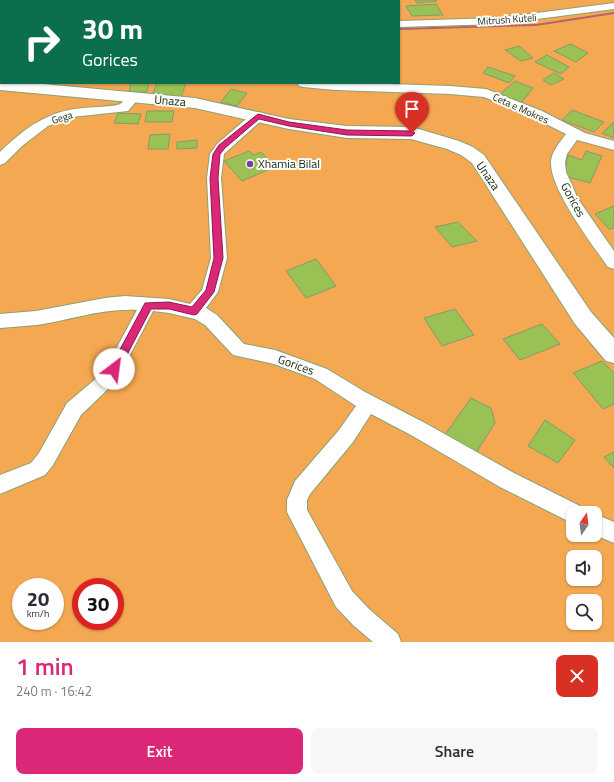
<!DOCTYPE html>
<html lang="en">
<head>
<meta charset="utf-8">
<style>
  body { margin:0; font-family:"Titillium Web",sans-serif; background:#f7f7f7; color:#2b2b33; height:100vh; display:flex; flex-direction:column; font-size:15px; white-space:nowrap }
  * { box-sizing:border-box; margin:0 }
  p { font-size:13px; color:#7c7c81 }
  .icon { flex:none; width:22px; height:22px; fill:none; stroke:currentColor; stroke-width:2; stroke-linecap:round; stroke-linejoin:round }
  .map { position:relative; height:642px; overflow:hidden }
  .side { display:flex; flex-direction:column; background:#fff; flex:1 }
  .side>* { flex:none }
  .top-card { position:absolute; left:0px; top:0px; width:400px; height:84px; box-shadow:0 1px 3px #0004; background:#0b6e4f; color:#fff; overflow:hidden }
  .needle { width:26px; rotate:14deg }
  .controls { position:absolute; left:566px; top:506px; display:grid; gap:8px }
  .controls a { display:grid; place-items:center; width:36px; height:36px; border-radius:8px; background:#fff; box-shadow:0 1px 3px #0004; font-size:20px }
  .speed { position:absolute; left:12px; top:578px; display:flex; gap:8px; font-size:20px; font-weight:700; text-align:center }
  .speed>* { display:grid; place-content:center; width:52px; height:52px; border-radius:50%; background:#fff; box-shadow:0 1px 3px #0004; line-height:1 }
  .speed small { font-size:10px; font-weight:400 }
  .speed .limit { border:6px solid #d22; background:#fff; color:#111 }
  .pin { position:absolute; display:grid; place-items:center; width:34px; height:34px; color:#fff; margin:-41px -17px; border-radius:50% 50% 50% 0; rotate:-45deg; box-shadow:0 0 4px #0007 }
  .pin .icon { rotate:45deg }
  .me { position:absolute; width:44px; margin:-22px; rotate:30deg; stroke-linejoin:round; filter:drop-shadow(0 0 3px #0008) }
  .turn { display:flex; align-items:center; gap:14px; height:84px; padding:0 16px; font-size:18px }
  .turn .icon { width:52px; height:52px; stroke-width:2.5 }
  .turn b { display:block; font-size:28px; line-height:34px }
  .round { display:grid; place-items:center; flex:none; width:42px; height:42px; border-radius:8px; background:#f7f7f7 }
  .head { display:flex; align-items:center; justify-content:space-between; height:68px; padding:0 16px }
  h1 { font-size:24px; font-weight:600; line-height:30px; color:#db2777 }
  .cta { display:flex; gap:8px; margin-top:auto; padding:8px 16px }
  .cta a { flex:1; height:46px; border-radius:8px; background:#db2777; color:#fff; font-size:16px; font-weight:600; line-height:46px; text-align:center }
  .cta a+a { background:#f7f7f7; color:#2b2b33 }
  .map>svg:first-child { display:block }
  .green { fill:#f4a852; fill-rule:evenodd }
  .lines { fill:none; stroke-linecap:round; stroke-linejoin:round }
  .stream { fill:#b36371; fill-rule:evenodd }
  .building { fill:#99c153; stroke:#87996e }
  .minor-casing { stroke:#8ea075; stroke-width:2 }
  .secondary-casing { stroke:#8ea075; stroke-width:2 }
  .minor { fill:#fff; fill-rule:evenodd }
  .secondary { fill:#fff; fill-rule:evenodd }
  .route { fill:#db2777; stroke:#8e194d }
  .poi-dot { fill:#7938ac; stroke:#fcfefa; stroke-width:1.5 }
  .labels { text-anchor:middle; stroke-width:4; stroke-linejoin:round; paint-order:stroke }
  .far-street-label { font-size:10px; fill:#212817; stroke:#fcfefa }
  .street-label { font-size:12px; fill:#212817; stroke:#fcfefa }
  .poi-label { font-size:12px; fill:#212817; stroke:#fcfefa; text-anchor:start }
</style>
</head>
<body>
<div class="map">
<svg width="614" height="642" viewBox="0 0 614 642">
  <rect width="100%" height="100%" fill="#d1e5b7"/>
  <path class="green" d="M0,0H614V642H0ZM1,1H399V83H1ZM573,513H595V535H573ZM573,557H595V579H573ZM21,587H55V621H21ZM81,587H115V621H81ZM573,601H595V623H573Z"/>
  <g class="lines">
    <path class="stream" d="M614,12V14L536,26L399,30V28L536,24Z"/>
  </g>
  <g class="building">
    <path d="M415,0H436L437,1L417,3Z"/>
    <path d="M436,4L443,15L412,16L406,6Z"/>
    <path d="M571,44L588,53L576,62L554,51Z"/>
    <path d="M519,46L533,58L521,61L505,50Z"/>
    <path d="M547,55L569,67L561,74L535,62Z"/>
    <path d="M488,67L515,76L509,83L483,73Z"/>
    <path d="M554,73L564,79L551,85L543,80Z"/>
    <path d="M515,81L533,88L521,103L500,94Z"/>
    <path d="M131,83H149L147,92H129Z"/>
    <path d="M157,83H186L181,97L152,95Z"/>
    <path d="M231,89L247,93L237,106L221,102Z"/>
    <path d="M572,110L604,122L594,132L562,120Z"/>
    <path d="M147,111H174L172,122H145Z"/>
    <path d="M118,113L141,114L138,124L114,123Z"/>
    <path d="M614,122V138L602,133Z"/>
    <path d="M170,134L168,149H148L150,135Z"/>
    <path d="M197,140V148L177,149V142Z"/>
    <path d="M249,151L254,155L261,152L275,167L242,181L224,161Z"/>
    <path d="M586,151L602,156L590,183L564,176L568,155L582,160Z"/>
    <path d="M614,206V228L609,229L595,214Z"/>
    <path d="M458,222L477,241L452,247L435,227Z"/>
    <path d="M316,259L336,286L306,298L286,271Z"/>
    <path d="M455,309L474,335L442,346L424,318Z"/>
    <path d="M542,324L560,344L520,360L503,339Z"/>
    <path d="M602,361L614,373V404L603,409L573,373Z"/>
    <path d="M471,398L491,408L495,423L476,453L444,436Z"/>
    <path d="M545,420L575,440L558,463L528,446Z"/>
    <path d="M614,452V468L604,457Z"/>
  </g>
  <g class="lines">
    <g class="minor-casing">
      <g id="minor">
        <path d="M83,0H95L82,1Z"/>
        <path d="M200,0H217L199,1Z"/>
        <path d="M614,3V9L498,24L399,27V21L498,18Z"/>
        <rect x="0" y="27" width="1" height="6"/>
        <path d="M297,83H358L450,86L486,89L542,111L585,133L614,141V150L577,140L567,154L565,162L566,172L578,199L614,251V269L608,267C592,244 549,188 551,161C552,151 560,142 566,134L532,117L484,97L450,94L335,90L303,87L299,86Z"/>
        <path d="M134,93L139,94L140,97L128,111L72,117L48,126L22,146L5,163L0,165V152C25,128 47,111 83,108C90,107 114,107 120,104C125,101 127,95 134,93Z"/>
        <path d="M258,112L263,113L265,116L263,119L224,154L221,178L227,258L218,292L206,308L217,315L244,344L275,350L327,369L365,392L425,423L514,473L580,506L583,513H573V523L566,520L500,487L411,435L371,414L353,442L310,494L307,500V510L352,591L369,609L398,634L401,642H373L353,625L336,607L287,512V500L295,481L339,430L356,406L315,379L274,364L233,355L205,325L195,319L169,313L153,311L120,374L110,387L81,415L53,465L45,475L0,494V475L31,463L39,453L67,403L98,377L108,364L137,310C103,308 70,320 37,325C25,326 12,327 0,328V314L36,311L105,298L125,296L169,299L190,304L202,290L211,258L207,178L210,154L217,144L253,113Z"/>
        <path d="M595,514L614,522V543L595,535Z"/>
      </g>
    </g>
    <g class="secondary-casing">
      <path id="secondary" d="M0,80L1,83H32L195,98L289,119L347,126L412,127L459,141L473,147L484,155L591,312L614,338V363L606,361L575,324L472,163L461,155L447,149L411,139L347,138L289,129L195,108L0,90Z"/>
    </g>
    <use href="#minor" class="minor"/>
    <use href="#secondary" class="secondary"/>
  </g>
  <path class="route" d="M258,114L289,122L347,130L412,131L415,133L412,136L347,135L289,126L259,119L225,148L220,154L218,178L223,258L214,292L197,314L194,315L169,309H151L118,372H111L110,369L111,366L145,303L169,302L192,307L206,290L214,258L210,178L213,154L219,145Z"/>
  <circle class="poi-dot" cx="250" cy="164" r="4"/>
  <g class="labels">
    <g class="far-street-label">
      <text transform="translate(507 19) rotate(-4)" y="4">Mitrush Kuteli</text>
      <text transform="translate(521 108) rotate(24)" y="4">Ceta e Mokres</text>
      <text transform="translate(62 117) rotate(-17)" y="4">Gega</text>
    </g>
    <g class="street-label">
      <text transform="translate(170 101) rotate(5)" y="4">Unaza</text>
      <text transform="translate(488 176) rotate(55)" y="4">Unaza</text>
      <text transform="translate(573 200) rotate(61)" y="4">Gorices</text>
      <text transform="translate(296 365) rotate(20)" y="4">Gorices</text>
    </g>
    <g class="poi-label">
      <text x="258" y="168">Xhamia Bilal</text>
    </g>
  </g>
</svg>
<div class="controls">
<a><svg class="needle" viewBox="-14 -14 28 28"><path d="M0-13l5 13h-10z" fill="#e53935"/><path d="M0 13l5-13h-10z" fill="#7c7c81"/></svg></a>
<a><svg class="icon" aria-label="sound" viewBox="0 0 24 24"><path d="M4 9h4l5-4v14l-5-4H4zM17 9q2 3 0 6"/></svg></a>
<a><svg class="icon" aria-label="search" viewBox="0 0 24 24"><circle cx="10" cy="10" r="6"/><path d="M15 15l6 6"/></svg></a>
</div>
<div class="speed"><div>20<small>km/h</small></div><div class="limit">30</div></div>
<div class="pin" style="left:412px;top:133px;background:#d93025"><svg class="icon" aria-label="arrive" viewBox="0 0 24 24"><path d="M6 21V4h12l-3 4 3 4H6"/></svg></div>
<svg class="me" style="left:114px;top:369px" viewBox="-20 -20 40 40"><circle r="19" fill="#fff"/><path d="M0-13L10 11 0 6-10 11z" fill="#db2777"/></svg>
<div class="top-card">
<div class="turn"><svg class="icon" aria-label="right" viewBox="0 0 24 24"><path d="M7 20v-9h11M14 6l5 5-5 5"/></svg><div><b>30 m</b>Gorices</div></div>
</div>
</div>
<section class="side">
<div class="head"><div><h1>1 min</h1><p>240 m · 16:42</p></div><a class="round" style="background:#d93025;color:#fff"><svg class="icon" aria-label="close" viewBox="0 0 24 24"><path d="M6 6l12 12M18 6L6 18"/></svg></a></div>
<div class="cta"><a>Exit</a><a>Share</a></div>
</section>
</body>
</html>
